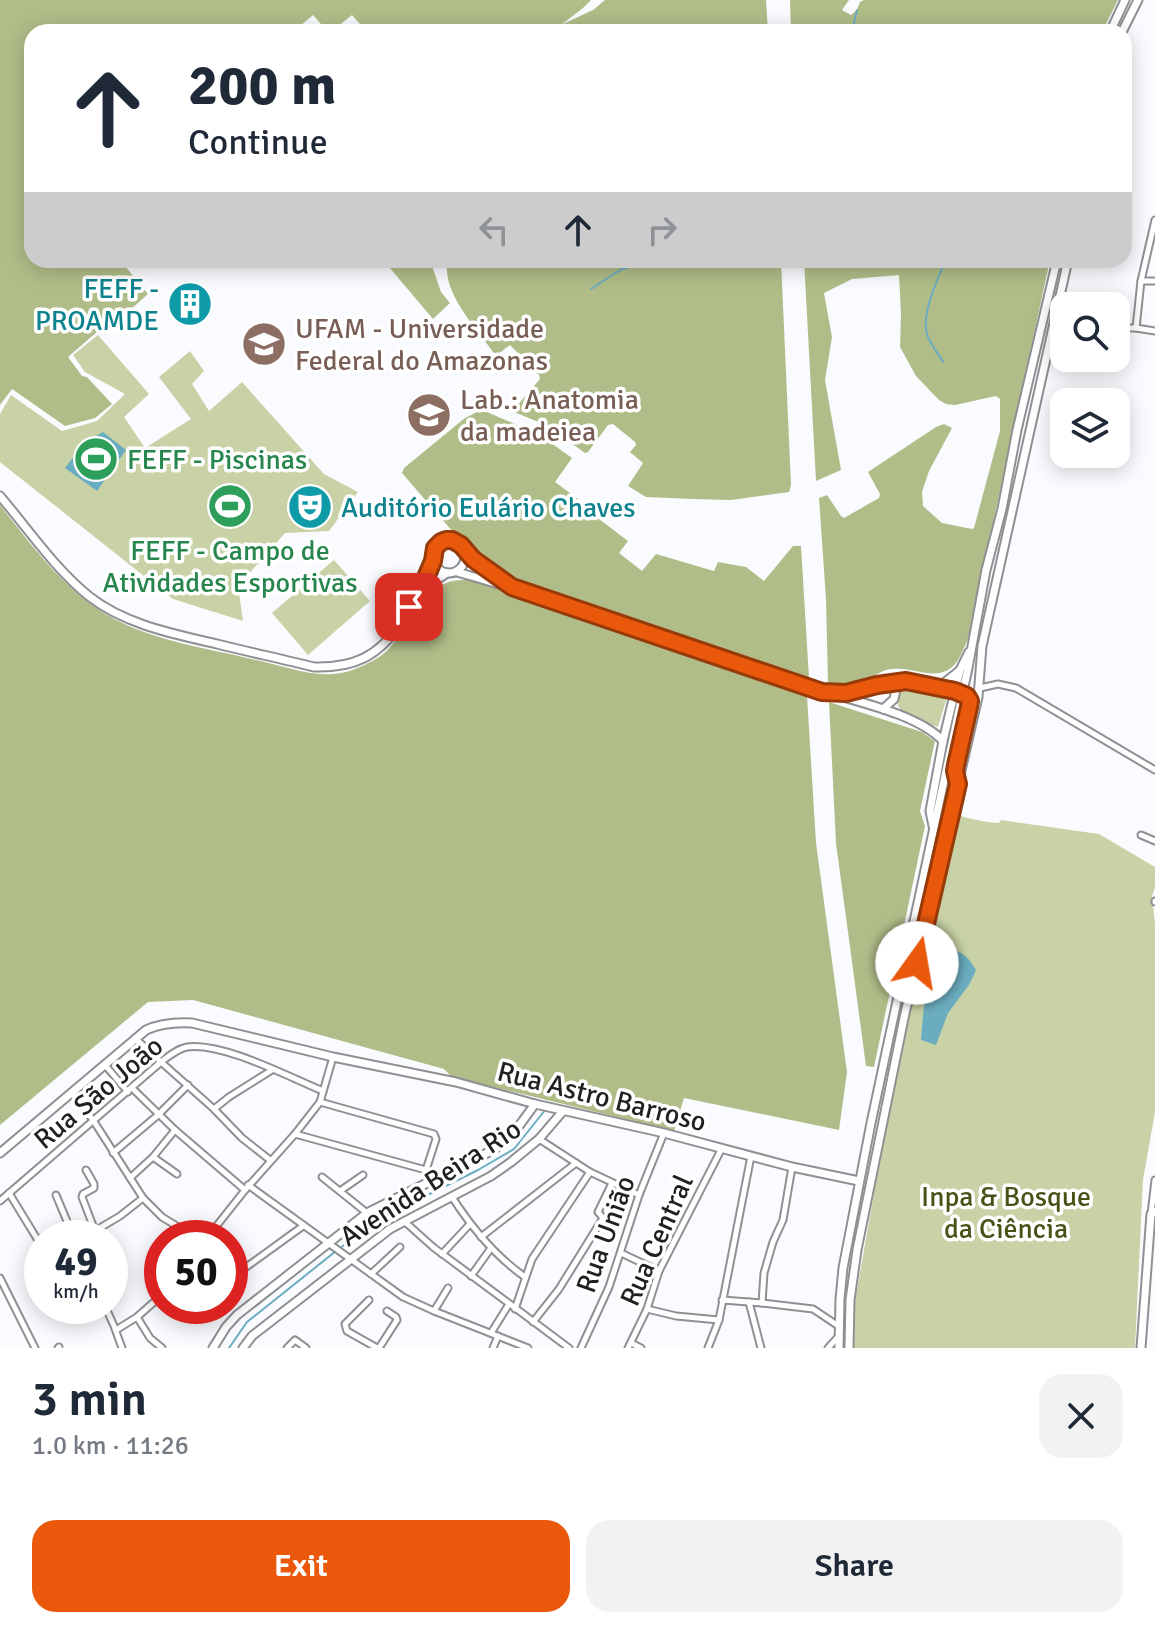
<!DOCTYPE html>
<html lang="en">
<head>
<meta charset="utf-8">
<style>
  body { margin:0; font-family:Signika,sans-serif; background:#f2f2f3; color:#1f2937; height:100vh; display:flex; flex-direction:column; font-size:30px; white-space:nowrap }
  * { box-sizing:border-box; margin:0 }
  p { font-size:26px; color:#747a83 }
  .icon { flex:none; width:44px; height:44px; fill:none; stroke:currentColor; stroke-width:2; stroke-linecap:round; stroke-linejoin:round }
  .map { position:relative; height:1348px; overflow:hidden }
  .details { display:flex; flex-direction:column; background:#fff; flex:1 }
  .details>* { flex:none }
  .guide { position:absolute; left:24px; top:24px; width:1108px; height:244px; border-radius:24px; box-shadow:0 4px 20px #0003; background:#fff; color:#1f2937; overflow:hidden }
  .fabs { position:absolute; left:1050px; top:292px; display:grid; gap:16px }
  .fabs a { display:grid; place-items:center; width:80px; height:80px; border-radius:16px; background:#fff; box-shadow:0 4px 20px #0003; font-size:40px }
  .speed { position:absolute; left:24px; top:1220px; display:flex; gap:16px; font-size:40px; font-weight:700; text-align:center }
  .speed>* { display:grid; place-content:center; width:104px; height:104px; border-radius:50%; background:#fff; box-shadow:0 4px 20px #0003; line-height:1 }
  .speed small { font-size:20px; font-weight:400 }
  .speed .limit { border:12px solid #d22; background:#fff; color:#111 }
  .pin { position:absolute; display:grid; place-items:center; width:68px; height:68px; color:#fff; margin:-34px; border-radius:16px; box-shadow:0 4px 12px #0006 }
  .me { position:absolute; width:88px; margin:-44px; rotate:13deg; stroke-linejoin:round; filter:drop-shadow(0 0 6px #0008) }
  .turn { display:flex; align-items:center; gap:28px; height:168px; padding:0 32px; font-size:36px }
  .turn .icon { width:104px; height:104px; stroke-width:2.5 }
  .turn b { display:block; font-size:56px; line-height:68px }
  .lanes { display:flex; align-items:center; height:76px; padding:0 32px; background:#0003; justify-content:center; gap:40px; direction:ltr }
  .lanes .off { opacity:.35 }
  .round { display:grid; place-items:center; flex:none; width:84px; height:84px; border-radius:24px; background:#f2f2f3 }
  .summary { display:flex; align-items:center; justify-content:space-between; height:136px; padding:0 32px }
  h1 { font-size:48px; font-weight:600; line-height:60px }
  .cta { display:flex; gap:16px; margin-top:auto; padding:16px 32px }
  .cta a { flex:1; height:92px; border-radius:24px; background:#ea580c; color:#fff; font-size:32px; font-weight:600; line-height:92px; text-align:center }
  .cta a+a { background:#f2f2f3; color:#1f2937 }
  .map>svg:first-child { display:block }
  .green { fill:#c8d2a6 }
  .forest { fill:#b1bd88 }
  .water { fill:#6badc0 }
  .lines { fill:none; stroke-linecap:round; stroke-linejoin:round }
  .stream { stroke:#6badc0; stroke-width:2 }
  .street-casing { stroke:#8f9094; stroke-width:9 }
  .secondary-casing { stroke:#8f9094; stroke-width:11 }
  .street { stroke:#fff; stroke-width:5 }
  .secondary { stroke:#fff; stroke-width:7 }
  .route-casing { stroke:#983908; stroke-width:20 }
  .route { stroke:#ea580c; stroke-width:14 }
  .labels { text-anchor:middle; stroke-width:7; stroke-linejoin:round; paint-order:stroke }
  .culture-label { font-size:28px; fill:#0d838f; stroke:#fff; text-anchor:end }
  .education-label { font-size:28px; fill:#785e54; stroke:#fff; text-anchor:start }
  .leisure-label { font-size:28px; fill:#27864d; stroke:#fff; text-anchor:start }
  .street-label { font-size:28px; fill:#1f2021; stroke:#fff }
  .park-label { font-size:28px; fill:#485217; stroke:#fff }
</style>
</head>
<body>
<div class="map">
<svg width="1155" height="1348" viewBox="0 0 1155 1348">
  <rect width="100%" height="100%" fill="#f9fbff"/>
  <g class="green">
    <path d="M98,335L149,394L124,417L145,448L191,419L159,377L190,351L204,371L192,384L209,411L242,382L324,474L358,492L329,531L285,533L238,586L243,621L173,599L0,462V414L11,395L62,431L97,421L125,394L85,372L73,355Z"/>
    <path d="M334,560L370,601L308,655L272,613Z"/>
    <path d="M907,683L948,694L938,727C925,722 897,717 897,700C897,692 900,688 907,683Z"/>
    <path d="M955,814C970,819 983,822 999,823L1001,820L1099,834L1155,867V887L1152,896L1155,924V1112L1143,1180L1135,1348H854L855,1301L877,1176L914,990L936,900L942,862Z"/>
  </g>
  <g class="forest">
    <path d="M0,0H591L583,8L561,25L593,10L605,0H766L768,32H367L352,15L331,32H328L313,15L293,32H32V260H120L148,294L104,333L98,331L68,357L82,376L87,377L112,404L95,418L65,426L12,389L0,405Z"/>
    <path d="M790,0H849L842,10L851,15L857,10L860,2L864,0H1118L1102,32H791Z"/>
    <path d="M371,260H430L441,292L450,303L433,319L389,267L382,265L377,266Z"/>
    <path d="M448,260H781L791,485L789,492L731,500L693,499L646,497L628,486L643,463L630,452L636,445L635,442L613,424L608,425L588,452L585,453L546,425L514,412L515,408L540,379L539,375L510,345L498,354L493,352C476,328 440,290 448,260Z"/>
    <path d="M804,260H1050L968,639C963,649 959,664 948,670C932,679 911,667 893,669C884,669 878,674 870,678C859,684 840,686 828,684L826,599L819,498L827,495L841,516L844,518L879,498L880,494L868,472L936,427L944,424L952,428L929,471L922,492L923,506L942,523L972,529L974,528L1000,431V399L996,396L955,405L946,404L939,400L916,376L900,347L901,314L899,275L852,279L824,293L832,337L825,380L841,470L816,481Z"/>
    <path d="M477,412H487L540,435L572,458L555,482L578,499V503L628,541L619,553L642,571L656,554L714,571L718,562L746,567L764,581L793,546H801L809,678L804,680L514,582C468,555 437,513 402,473L404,468L465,418Z"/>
    <path d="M0,505C29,542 57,580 95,607C141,640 203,647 256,660C281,665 308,676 333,674C345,673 358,669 368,663C377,659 386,653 392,645C413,620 425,578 465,580C481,581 497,588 513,592L801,691L807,696L816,843L847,1072L839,1130L684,1098L674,1131L452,1077L444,1069L193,1000L148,1002L0,1125Z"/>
    <path d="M829,702L922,732L935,741L920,811L925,826L874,1067L866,1066L836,843Z"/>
  </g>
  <g class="water">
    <path d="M103,432L126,450L97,491L65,468L84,443Z"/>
    <path d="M937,948C958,950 965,951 976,970L969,985L948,1013L936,1045L921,1040C923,1008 927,978 937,948Z"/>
  </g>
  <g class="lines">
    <g class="stream">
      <path d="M852,32L857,10"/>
      <path d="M591,289L620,270L651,260"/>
      <path d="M943,362C938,353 930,344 927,334C921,314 938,278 946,260"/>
      <path d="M229,1348L247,1322L336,1251L383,1217L478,1170L514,1149L546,1109"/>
    </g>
    <g class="street-casing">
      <g id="street">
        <path d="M1141,281H1155"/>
        <path d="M1116,328H1136L1155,331"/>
        <path d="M1136,328L1141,281L1155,220"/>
        <path d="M980,688L998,684L1016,688L1155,770"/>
        <path d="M1141,835L1155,841"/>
        <path d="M1155,901V902"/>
        <path d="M135,1038L161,1062L214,1109L242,1138L270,1160"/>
        <path d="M105,1065L128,1092"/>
        <path d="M132,1088L175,1130L245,1190"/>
        <path d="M72,1092L93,1120L143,1198L162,1217L196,1238"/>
        <path d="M320,1102L434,1134L436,1139L426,1170"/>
        <path d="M214,1109L229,1097L272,1070"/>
        <path d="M295,1134L444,1175"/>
        <path d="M539,1139L590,1172L639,1195"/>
        <path d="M113,1153L158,1115L188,1085"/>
        <path d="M153,1157L177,1174"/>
        <path d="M86,1170L94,1184V1188L83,1194L82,1197L95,1231"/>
        <path d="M322,1177L367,1213"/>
        <path d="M130,1178L153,1157L175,1130"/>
        <path d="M248,1185L403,1297L434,1311L528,1348"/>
        <path d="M340,1191L363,1175"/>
        <path d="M9,1193L42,1247"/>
        <path d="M56,1195L74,1238"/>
        <path d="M452,1197C472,1228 495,1256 525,1277"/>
        <path d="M0,1201L161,1062C169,1056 177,1049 187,1047C223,1042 289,1077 323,1091"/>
        <path d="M1151,1214L1155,1180"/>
        <path d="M404,1221L433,1247L569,1348"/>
        <path d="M481,1237L576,1163"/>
        <path d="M83,1238L120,1216L143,1198"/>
        <path d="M207,1238L245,1190L295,1134L320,1102L333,1057"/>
        <path d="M621,1253L659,1271"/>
        <path d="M442,1254L470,1224"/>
        <path d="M371,1274L400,1247"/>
        <path d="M471,1276L491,1248"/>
        <path d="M0,1278L35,1348"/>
        <path d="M230,1283L245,1268L303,1226"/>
        <path d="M369,1300L345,1324L347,1331L377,1348"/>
        <path d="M722,1300L762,1303L813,1309L840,1327"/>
        <path d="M749,1302L761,1348"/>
        <path d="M762,1303L764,1273L773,1242L783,1220L792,1167"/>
        <path d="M105,1306L114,1326L122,1348"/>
        <path d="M515,1309L532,1259L590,1172"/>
        <path d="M647,1309L676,1316L719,1320"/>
        <path d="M434,1311L448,1288"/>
        <path d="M137,1317L150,1338L162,1348"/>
        <path d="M533,1322L559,1289L603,1218L598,1212L612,1183"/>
        <path d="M116,1330L137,1317L162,1295"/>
        <path d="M491,1333L509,1304"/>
        <path d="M631,1343L641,1348"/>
        <path d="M58,1348L59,1347"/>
        <path d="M287,1348L295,1340L306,1348"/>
        <path d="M379,1348L397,1320L396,1317L387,1311"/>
        <path d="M493,1348L498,1336"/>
        <path d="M581,1348L609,1287L639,1195L664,1133"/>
        <path d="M628,1348L647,1309L659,1271L722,1148"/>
        <path d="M708,1348L719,1320L751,1156"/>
        <path d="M828,1348L838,1337"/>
      </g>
    </g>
    <g class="secondary-casing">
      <g id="secondary">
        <path d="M1110,32L1125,0"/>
        <path d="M1122,32L1138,0"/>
        <path d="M0,496C29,530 55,569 90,597C126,625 175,634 217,644C249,652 282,659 314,667C353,668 378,657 400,624C406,615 410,605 417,597C425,587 436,580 447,573"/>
        <circle cx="449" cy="557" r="16"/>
        <path d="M466,552L484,568L507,583"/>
        <path d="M457,572C574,605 688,646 803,685C843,699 915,711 943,741"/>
        <path d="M419,592L433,561"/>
        <path d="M939,687L959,671"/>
        <path d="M836,694C852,693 865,687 880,684C909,679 940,684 967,696L970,701L969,707L956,765L955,771L958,782"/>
        <path d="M883,709L894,699L898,681"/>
        <path d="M933,826L930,811L943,741L960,670L969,652"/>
        <path d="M0,1153L146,1030C161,1023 175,1022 192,1023L333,1057L456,1082L535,1104L664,1133L792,1167L859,1181"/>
        <path d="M213,1348L226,1327L237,1315L367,1213L495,1149L516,1130L535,1104"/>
        <path d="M243,1348L252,1336L390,1229L491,1176L511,1162L539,1139L563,1111"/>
        <path d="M839,1348L840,1299L843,1268L871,1123L968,668L986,570L1002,509L1017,430L1057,260"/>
        <path d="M849,1348L850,1300L857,1250L904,1018L978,697L982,646L1068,260"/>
        <path d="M1141,1348L1151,1214L1155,1212"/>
      </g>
    </g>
    <use href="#street" class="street"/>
    <use href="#secondary" class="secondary"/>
  </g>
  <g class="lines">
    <g class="route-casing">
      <path id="route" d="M409,607L418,596L433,561L435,548L441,542L446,540H452L461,545L473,559L512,587L822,692L846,693L877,685L906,681L955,691L967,696L970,701L969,707L956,765L955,771L958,784L917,963"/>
    </g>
    <use href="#route" class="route"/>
  </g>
  <defs>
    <g id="building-disc" transform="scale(2.3)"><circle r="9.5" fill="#0f9aa8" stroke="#fff"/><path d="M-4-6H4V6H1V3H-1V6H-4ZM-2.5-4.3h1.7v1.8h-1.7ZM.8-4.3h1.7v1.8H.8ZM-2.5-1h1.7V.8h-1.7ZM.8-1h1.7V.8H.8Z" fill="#fff"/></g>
    <g id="university-disc" transform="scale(2.3)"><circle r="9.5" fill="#8d6e63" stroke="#fff"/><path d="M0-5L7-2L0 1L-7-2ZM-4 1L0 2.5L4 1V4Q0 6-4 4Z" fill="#fff"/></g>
    <g id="school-disc" transform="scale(2.3)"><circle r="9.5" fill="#8d6e63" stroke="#fff"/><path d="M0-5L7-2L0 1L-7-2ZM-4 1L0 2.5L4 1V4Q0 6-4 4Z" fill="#fff"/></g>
    <g id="stadium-disc" transform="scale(2.3)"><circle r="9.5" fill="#2e9e5b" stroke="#fff"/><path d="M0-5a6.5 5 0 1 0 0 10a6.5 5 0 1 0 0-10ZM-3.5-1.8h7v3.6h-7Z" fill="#fff"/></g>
    <g id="theatre-disc" transform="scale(2.3)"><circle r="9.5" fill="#0f9aa8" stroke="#fff"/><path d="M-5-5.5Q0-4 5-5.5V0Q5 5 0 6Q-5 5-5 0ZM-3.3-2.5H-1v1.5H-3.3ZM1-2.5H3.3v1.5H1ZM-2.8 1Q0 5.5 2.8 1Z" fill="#fff"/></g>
  </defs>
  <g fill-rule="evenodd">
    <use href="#building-disc" x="190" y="304"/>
    <use href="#university-disc" x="264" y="344"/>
    <use href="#school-disc" x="429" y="415"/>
    <use href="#stadium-disc" x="96" y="459"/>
    <use href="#stadium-disc" x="230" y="506"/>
    <use href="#theatre-disc" x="310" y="507"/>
  </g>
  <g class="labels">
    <g class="culture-label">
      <text x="159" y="298">FEFF -<tspan x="159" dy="32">PROAMDE</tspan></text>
      <text x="341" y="517" text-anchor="start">Auditório Eulário Chaves</text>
    </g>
    <g class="education-label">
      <text x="295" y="338">UFAM - Universidade<tspan x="295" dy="32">Federal do Amazonas</tspan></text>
      <text x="460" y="409">Lab.: Anatomia<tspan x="460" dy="32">da madeiea</tspan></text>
    </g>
    <g class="leisure-label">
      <text x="127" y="469">FEFF - Piscinas</text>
      <text x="230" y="560" text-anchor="middle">FEFF - Campo de<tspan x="230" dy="32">Atividades Esportivas</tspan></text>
    </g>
    <g class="street-label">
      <text transform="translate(98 1092) rotate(-40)" y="10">Rua São João</text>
      <text transform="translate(602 1096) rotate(14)" y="10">Rua Astro Barroso</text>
      <text transform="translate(430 1182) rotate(-33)" y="10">Avenida Beira Rio</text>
      <text transform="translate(605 1234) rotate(-70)" y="10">Rua União</text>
      <text transform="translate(656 1240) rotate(-66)" y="10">Rua Central</text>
    </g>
    <g class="park-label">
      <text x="1006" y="1206">Inpa &amp; Bosque<tspan x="1006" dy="32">da Ciência</tspan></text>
    </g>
  </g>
</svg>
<div class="fabs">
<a><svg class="icon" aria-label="search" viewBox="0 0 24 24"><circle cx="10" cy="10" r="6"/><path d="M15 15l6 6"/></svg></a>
<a><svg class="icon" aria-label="layers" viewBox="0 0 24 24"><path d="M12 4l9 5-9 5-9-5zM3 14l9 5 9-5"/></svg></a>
</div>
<div class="speed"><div>49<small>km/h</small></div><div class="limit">50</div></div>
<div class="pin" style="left:409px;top:607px;background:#d93025"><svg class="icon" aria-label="arrive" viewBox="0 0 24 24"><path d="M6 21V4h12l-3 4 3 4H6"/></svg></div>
<svg class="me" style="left:917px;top:963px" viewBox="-20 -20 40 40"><circle r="19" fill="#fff"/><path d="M0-13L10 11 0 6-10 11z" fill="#ea580c"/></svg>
<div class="guide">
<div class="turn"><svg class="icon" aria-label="ahead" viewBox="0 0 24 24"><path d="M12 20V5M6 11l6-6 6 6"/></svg><div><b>200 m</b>Continue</div></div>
<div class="lanes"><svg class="icon off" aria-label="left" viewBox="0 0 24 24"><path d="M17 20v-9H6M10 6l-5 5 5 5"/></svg><svg class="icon" aria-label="ahead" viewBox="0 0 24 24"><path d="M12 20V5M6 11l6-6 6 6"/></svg><svg class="icon off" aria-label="right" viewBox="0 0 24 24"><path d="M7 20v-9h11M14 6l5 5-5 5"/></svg></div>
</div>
</div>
<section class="details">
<div class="summary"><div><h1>3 min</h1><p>1.0 km · 11:26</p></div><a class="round"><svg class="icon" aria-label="close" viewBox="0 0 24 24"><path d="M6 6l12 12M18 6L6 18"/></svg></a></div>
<div class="cta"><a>Exit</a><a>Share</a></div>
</section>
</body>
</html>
